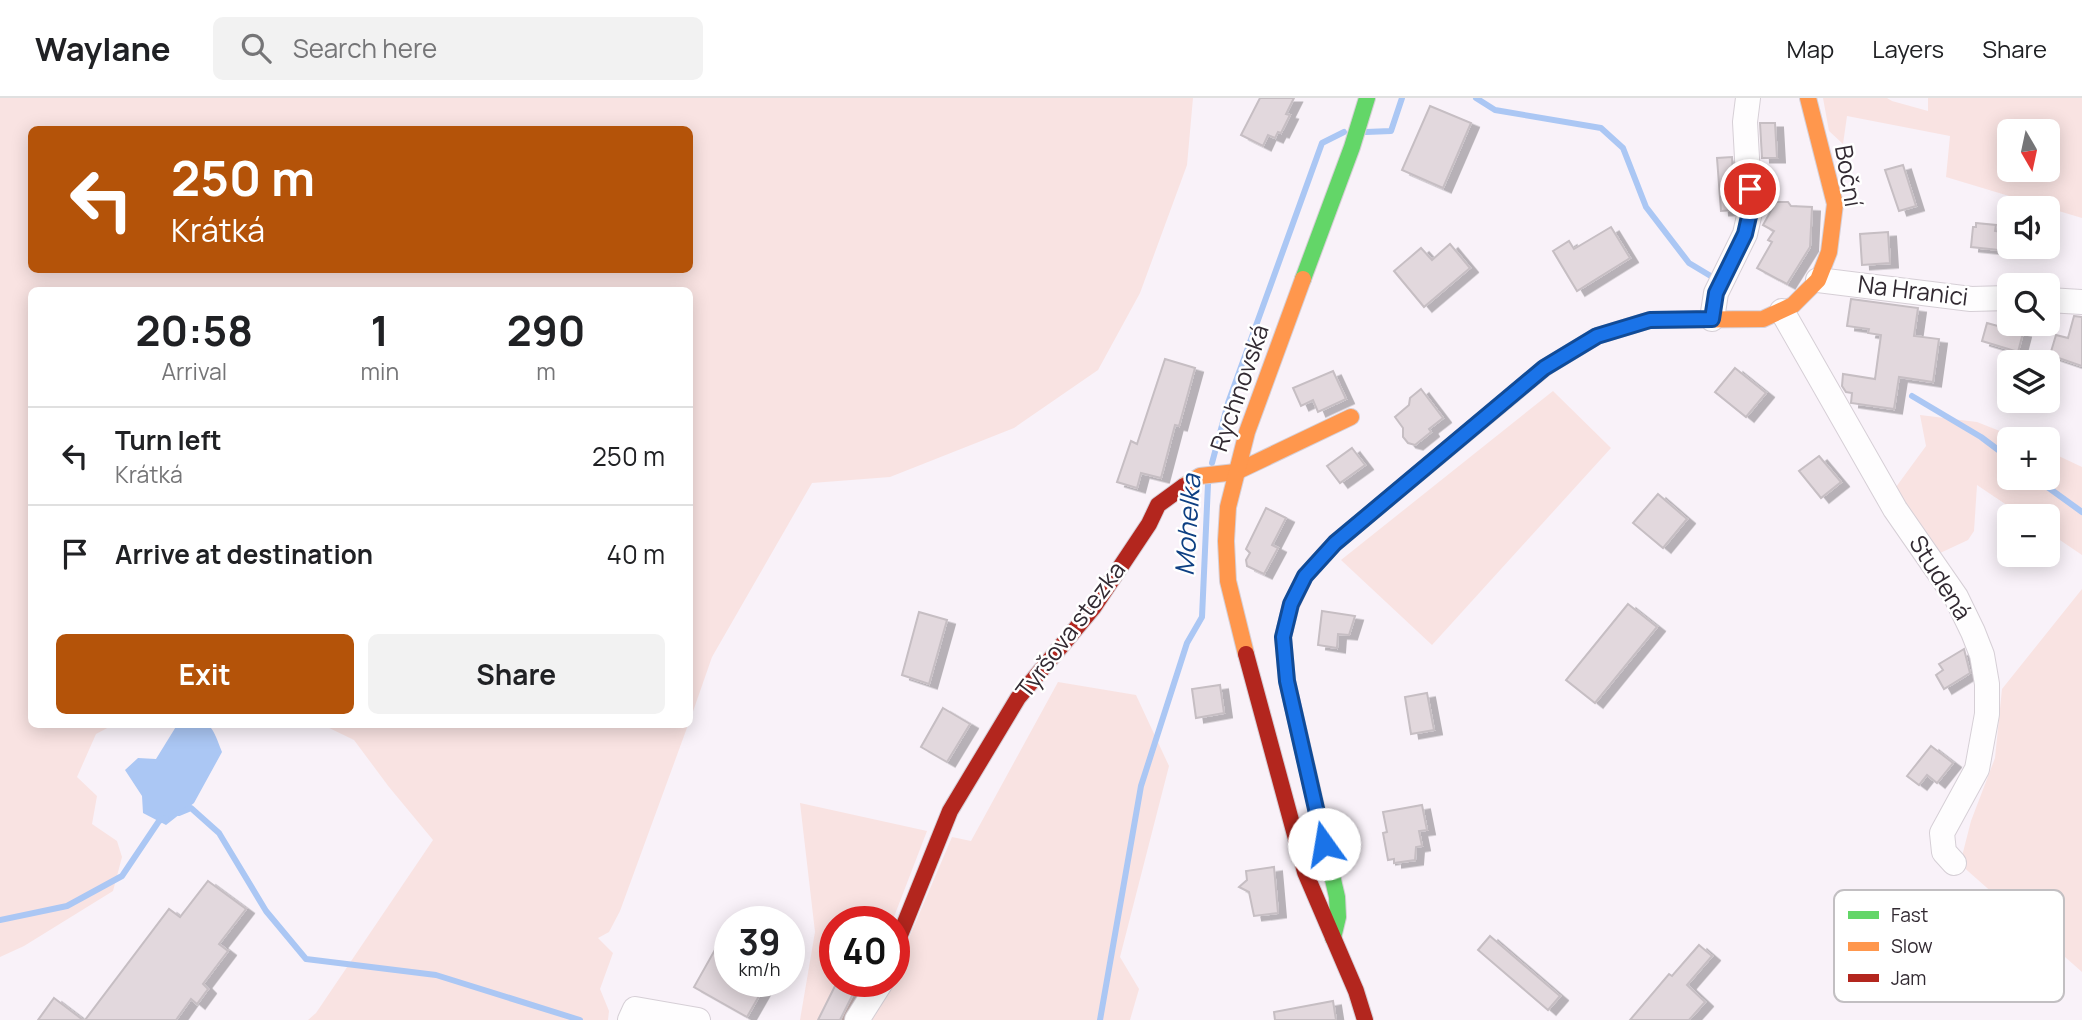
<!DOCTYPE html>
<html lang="en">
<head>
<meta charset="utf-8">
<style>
  body { margin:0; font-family:Manrope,sans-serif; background:#f2f2f2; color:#202124; height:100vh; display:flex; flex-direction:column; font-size:26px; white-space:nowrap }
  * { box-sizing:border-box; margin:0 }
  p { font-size:23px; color:#757577 }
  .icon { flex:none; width:38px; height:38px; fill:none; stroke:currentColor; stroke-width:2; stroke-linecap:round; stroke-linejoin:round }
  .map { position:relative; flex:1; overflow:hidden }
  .details { position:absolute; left:28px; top:189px; width:665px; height:441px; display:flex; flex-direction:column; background:#fff; border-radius:10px; box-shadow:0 4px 18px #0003 }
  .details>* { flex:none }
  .hud { position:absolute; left:28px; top:28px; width:665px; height:147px; border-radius:10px; box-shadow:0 4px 18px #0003; background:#b45309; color:#fff; overflow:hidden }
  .needle { width:46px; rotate:171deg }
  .tools { position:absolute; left:1997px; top:21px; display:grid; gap:14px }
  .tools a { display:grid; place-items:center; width:63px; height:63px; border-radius:10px; background:#fff; box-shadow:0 4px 18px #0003; font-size:35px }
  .speed { position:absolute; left:714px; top:808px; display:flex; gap:14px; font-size:35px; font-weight:700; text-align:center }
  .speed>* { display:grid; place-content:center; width:91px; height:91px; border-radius:50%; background:#fff; box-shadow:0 4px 18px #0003; line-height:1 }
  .speed small { font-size:18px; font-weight:400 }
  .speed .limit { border:10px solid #d22; background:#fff; color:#111 }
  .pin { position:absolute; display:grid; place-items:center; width:60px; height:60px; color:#fff; margin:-30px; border:4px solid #fff; border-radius:50%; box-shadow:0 2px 7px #0007 }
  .me { position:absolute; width:77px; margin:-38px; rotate:347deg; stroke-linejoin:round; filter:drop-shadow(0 0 5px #0008) }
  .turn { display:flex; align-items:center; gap:24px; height:147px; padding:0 28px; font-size:32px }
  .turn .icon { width:91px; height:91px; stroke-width:2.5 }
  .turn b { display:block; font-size:49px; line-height:60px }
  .eta { display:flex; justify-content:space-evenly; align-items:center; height:119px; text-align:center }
  .eta b { font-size:42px; font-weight:700; line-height:49px }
  .button { display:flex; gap:14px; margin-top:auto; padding:14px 28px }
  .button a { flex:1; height:80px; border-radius:10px; background:#b45309; color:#fff; font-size:28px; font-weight:700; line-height:80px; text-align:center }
  .button a+a { background:#f2f2f2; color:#202124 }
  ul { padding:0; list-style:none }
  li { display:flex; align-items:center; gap:21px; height:98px; padding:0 28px; border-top:2px solid #e0e0e0 }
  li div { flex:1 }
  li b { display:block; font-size:26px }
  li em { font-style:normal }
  header { display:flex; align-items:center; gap:42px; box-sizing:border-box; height:98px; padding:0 35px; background:#fff; border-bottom:2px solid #e0e0e0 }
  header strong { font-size:33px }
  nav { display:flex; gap:38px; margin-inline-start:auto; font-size:24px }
  .search { width:490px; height:63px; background:#f2f2f2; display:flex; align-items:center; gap:18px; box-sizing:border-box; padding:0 24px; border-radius:10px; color:#757577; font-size:26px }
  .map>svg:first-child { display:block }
  .green { fill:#f9e3e2; fill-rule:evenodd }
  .water { fill:#abc7f4 }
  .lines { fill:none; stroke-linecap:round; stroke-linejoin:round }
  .stream { stroke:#abc7f4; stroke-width:6 }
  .building { fill:#e2d8dd; stroke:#c6bec3; stroke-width:2; filter:url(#shadow) }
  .street-casing { stroke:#d6cfd6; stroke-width:26 }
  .fast-casing { stroke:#d6cfd6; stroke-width:18 }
  .slow-casing { stroke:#d6cfd6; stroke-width:18 }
  .jam-casing { stroke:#d6cfd6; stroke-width:18 }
  .street { stroke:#fefdfe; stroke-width:24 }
  .fast { stroke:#63d668; stroke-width:16 }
  .slow { stroke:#ff974d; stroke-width:16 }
  .jam { stroke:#b3261e; stroke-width:16 }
  .route-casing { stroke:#114b97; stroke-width:18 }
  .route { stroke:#1a73e8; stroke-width:12 }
  .labels { text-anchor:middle; stroke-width:5; stroke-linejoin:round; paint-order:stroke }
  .street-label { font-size:24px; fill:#322a32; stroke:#fff }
  .water-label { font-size:26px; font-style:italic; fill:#0d3f82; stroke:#fff }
  .key { fill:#fff; stroke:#c2bfc2; stroke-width:2 }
  .key-label { font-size:19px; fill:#322a32 }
</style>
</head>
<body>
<header>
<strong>Waylane</strong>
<div class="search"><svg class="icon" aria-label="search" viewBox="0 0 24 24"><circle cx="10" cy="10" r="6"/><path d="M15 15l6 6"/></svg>Search here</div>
<nav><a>Map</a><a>Layers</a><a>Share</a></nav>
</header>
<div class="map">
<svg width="2082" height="922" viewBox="0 0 2082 922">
  <defs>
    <filter id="shadow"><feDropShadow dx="8" dy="4.5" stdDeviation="0" flood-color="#0004"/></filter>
  </defs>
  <rect width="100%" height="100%" fill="#f9f2f9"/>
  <g class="green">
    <path d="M0,0H1193L1187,67L1140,195L1098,272L1014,330L890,379L812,385L712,559L690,622V192H32V626L113,627L96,636L77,679L97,698L92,726L117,743L122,759L113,793L24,848L0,859ZM32,32H690V172H32Z"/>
    <path d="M1823,0H1887L1892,3L1928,13V0H2082V120L1946,79L1950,38L1847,18L1843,46L1829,33ZM2009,33H2048V72H2009Z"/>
    <path d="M1553,293L1611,350L1432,547L1341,462Z"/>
    <path d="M1920,317L1977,324L2020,341H2009V380H2048V353L2082,369V457L2048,434V418H2023L1977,387L1974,433L1968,442L1938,456L1896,389L1926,348Z"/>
    <path d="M2082,491V874L1960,766L1971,723L1995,660L2002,591Z"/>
    <path d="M1058,584L1136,597L1169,668L1120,859L1139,891L1130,922H869L891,884H894V875L952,739L971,743Z"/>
    <path d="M430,626L688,627L620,813L609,834L598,840L613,855L600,891L609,913L608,922H308L316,915L433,742L389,689L354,642L323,627Z"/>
    <path d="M800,705L927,733L892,824H835V884H865L847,922H800L815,834Z"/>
  </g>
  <path class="water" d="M177,627C212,626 209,620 222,654L194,705L166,727L143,715L142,698L125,672L138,660L156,661Z"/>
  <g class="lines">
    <g class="stream">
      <path d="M1476,0L1495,12L1601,30L1623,50L1646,109L1689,165L1714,180"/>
      <path d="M1366,34L1391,33L1402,0"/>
      <path d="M1912,298L1981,339L2009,360"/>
      <path d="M1212,365L1228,305L1322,45L1344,34"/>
      <path d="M2035,380L2082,414"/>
      <path d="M179,715L191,710L219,735L266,813L306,861L436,877L580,922"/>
      <path d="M0,822L67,808L122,778L159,723L166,720"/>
      <path d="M1100,922L1141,688L1187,545L1202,519L1208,386"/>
    </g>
  </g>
  <g class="building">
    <path d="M1260,0H1294L1286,16L1290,17L1281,35L1278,34L1275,40L1268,37L1263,48L1241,37Z"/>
    <path d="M1430,8L1471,25L1443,90L1402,72Z"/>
    <path d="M1760,25H1775L1777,60H1762Z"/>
    <path d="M1732,59L1735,112L1721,113L1717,60Z"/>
    <path d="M1903,67L1916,108L1899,113L1885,72Z"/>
    <path d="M1776,104H1788L1791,108L1812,109L1810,149L1787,186L1757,170L1772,144L1768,142L1774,133L1763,127Z"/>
    <path d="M1976,125L1996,127L1995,133L2001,134L1999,152L1971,149L1973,129H1976Z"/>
    <path d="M1611,129L1630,160L1577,193L1553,153L1569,143L1574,151Z"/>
    <path d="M1888,134L1890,165L1862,167L1860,136Z"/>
    <path d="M1450,146L1470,170L1424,209L1394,173L1421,150L1432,162Z"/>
    <path d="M1851,201L1918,210L1914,238L1939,241L1933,284L1899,279L1894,311L1851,305L1852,295L1846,294L1842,288L1843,276L1875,281L1881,237L1868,235L1869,231L1847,228Z"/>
    <path d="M2074,218L2082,219V268L2050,257L2056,237L2068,240Z"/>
    <path d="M1987,225L2023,235L2018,254L1982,243Z"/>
    <path d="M1165,261L1195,270L1179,328L1175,327L1161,380L1141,375L1137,390L1117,384L1131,343L1137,346Z"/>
    <path d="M1735,270L1766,295L1746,319L1715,294Z"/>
    <path d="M1333,273L1346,301L1318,314L1313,302L1301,308L1293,290Z"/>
    <path d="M1421,291L1443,320L1429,331L1431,334L1415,347L1408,345L1403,339V330L1395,319L1409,307L1410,300Z"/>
    <path d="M1352,350L1365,367L1340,385L1327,368Z"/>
    <path d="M1819,358L1841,384L1821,400L1799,373Z"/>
    <path d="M1658,396L1687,421L1663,450L1633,425Z"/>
    <path d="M1266,410L1286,420L1272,447L1278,450L1264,476L1247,468L1246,462L1250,455L1246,451Z"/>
    <path d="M1628,506L1657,529L1595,605L1566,582Z"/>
    <path d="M1322,513L1355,518L1349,537L1338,536L1337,550L1318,547Z"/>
    <path d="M919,514L947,522L929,586L902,577Z"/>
    <path d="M1964,551L1970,575L1944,591L1936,577L1943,572L1939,566Z"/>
    <path d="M1220,587L1224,615L1196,620L1192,591Z"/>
    <path d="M1427,595L1434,632L1411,636L1405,599Z"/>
    <path d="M943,610L970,626L947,664L921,649Z"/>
    <path d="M1931,648L1953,665L1937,685L1927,677L1919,687L1907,678Z"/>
    <path d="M1422,707L1427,732L1419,733L1422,748L1416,749L1415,762L1394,765V761L1388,762L1383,735L1387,734L1383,714Z"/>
    <path d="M1274,769L1278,815L1254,818L1249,794L1239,789L1247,782L1246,773Z"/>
    <path d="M208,783L246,811L219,846L228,853L203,886L208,891L197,906L191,901L176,922H85L169,811L180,819Z"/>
    <path d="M730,825V884H767L747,919L694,889Z"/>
    <path d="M1490,838L1560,898L1548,912L1478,852Z"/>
    <path d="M1699,847L1712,858L1687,887L1705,904L1689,922H1630L1669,876L1672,878Z"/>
    <path d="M837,884H859L840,922H818Z"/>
    <path d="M54,900L83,922H38Z"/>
    <path d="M1333,903L1336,922H1275L1274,914Z"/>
  </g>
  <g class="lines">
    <g class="street-casing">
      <g id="street">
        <path d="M1818,182L1971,201L2009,200"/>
        <path d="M2048,202L2082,204"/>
        <path d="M1782,213L1895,411L1956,499L1973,534L1982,557L1987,586V616L1977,671L1942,735L1944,754L1954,765"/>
        <path d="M1712,221L1716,195L1745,136L1750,114L1745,24L1748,0"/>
        <path d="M630,922L635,911L698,922"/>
        <path d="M857,922L881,884"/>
      </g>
    </g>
    <g class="fast-casing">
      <g id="fast">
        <path d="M1303,181L1352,49L1367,0"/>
        <path d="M1285,531L1283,539L1287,583L1337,799L1338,819L1333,840"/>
      </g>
    </g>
    <g class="slow-casing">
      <g id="slow">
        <path d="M1546,269L1597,238L1650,222L1763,221L1793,207L1818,182L1829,154L1835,106L1808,0"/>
        <path d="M1184,388L1200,378L1236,374L1351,319"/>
        <path d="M1246,556L1228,483L1226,443L1228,409L1247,334L1303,181"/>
      </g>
    </g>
    <g class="jam-casing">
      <g id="jam">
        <path d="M1285,531L1291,507L1305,478L1335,445L1546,269"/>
        <path d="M1246,556L1305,774L1356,893L1365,922"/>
        <path d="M894,852L950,713L1018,600L1093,510L1149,426L1158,407L1184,388"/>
      </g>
    </g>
    <use href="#street" class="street"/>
    <use href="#fast" class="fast"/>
    <use href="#slow" class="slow"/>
    <use href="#jam" class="jam"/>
  </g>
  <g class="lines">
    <g class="route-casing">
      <path id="route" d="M1324,746L1287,583L1283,539L1291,506L1305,478L1335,445L1544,270L1597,238L1650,222L1712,221L1716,195L1745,136L1750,114V91"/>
    </g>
    <use href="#route" class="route"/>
  </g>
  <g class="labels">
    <g class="street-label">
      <text transform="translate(1848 78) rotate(80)" y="8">Boční</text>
      <text transform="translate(1913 193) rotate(7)" y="8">Na Hranici</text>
      <text transform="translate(1240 290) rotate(-71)" y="8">Rychnovská</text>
      <text transform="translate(1940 480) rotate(58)" y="8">Studená</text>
      <text transform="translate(1071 532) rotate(-53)" y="8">Tyršova stezka</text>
    </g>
    <g class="water-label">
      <text transform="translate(1188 427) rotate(-86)" y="9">Mohelka</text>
    </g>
  </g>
  <rect x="1834" y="792" width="230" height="112" rx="10" class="key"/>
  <rect x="1848" y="813" width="31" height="8" fill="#63d668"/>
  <rect x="1848" y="844" width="31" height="9" fill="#ff974d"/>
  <rect x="1848" y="876" width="31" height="8" fill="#b3261e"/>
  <g class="key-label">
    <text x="1891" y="824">Fast</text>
    <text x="1891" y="855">Slow</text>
    <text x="1891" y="887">Jam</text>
  </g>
</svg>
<div class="tools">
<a><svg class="needle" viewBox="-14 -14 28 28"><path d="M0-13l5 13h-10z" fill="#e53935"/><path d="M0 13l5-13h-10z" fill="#757577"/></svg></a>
<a><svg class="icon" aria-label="sound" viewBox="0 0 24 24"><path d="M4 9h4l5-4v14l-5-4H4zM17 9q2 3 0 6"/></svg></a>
<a><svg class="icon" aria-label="search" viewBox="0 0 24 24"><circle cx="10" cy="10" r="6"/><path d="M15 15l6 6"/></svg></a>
<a><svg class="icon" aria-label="layers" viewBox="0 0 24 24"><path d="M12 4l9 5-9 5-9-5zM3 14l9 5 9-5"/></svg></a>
<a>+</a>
<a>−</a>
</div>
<div class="speed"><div>39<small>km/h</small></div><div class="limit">40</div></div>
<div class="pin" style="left:1750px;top:91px;background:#d93025"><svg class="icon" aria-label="arrive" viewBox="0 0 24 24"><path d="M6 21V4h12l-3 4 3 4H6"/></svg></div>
<svg class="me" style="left:1324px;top:746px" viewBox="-20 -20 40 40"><circle r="19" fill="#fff"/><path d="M0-13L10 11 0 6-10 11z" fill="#1a73e8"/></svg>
<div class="hud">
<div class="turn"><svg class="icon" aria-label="left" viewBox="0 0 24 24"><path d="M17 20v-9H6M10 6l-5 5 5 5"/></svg><div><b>250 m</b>Krátká</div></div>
</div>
<section class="details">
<div class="eta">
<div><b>20:58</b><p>Arrival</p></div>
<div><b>1</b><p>min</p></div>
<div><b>290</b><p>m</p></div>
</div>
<ul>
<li><svg class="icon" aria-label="left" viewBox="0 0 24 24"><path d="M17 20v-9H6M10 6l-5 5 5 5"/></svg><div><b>Turn left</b><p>Krátká</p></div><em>250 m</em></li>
<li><svg class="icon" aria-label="arrive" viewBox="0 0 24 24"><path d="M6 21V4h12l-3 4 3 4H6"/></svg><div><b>Arrive at destination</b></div><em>40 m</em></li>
</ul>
<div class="button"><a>Exit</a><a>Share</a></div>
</section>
</div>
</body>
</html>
